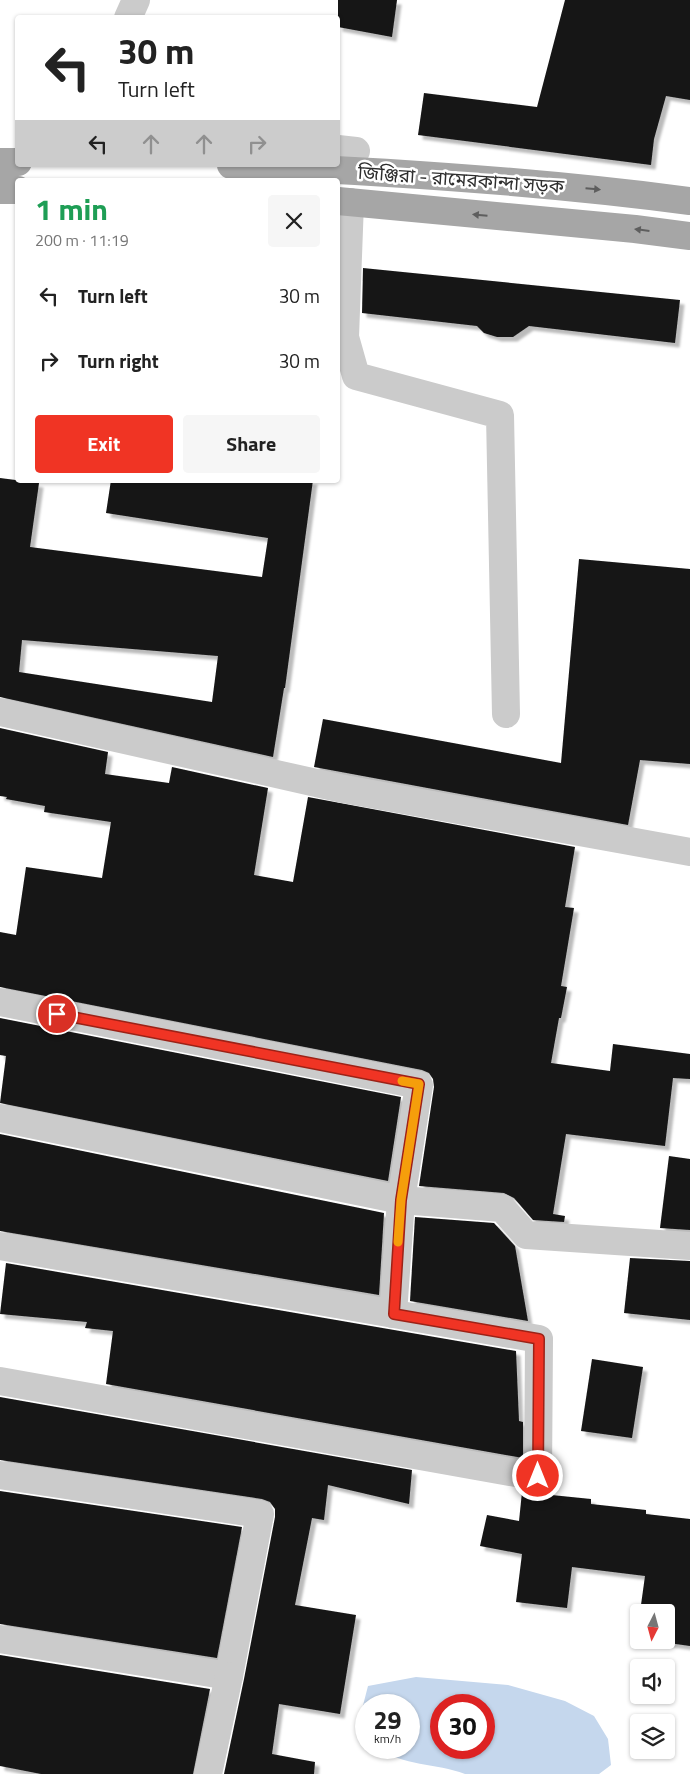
<!DOCTYPE html>
<html lang="en">
<head>
<meta charset="utf-8">
<style>
  body { margin:0; font-family:"Titillium Web","Noto Sans Bengali",sans-serif; background:#f6f6f6; color:#222; height:100vh; display:flex; flex-direction:column; font-size:19px; white-space:nowrap }
  * { box-sizing:border-box; margin:0 }
  p { font-size:16px; color:#767676 }
  .icon { flex:none; width:28px; height:28px; fill:none; stroke:currentColor; stroke-width:2; stroke-linecap:round; stroke-linejoin:round }
  .map { position:relative; flex:1; overflow:hidden }
  .drawer { position:absolute; left:15px; top:178px; width:325px; height:305px; display:flex; flex-direction:column; background:#fff; border-radius:5px; box-shadow:0 1px 4px #0004 }
  .drawer>* { flex:none }
  .guide { position:absolute; left:15px; top:15px; width:325px; height:152px; border-radius:5px; box-shadow:0 1px 4px #0004; background:#fff; color:#222; overflow:hidden }
  .needle { width:32px; rotate:186deg }
  .tools { position:absolute; left:630px; top:1604px; display:grid; gap:10px }
  .tools a { display:grid; place-items:center; width:45px; height:45px; border-radius:5px; background:#fff; box-shadow:0 1px 4px #0004; font-size:25px }
  .speed { position:absolute; left:355px; top:1694px; display:flex; gap:10px; font-size:25px; font-weight:700; text-align:center }
  .speed>* { display:grid; place-content:center; width:65px; height:65px; border-radius:50%; background:#fff; box-shadow:0 1px 4px #0004; line-height:1 }
  .speed small { font-size:12px; font-weight:400 }
  .speed .limit { border:8px solid #d22; background:#fff; color:#111 }
  .pin { position:absolute; display:grid; place-items:center; width:42px; height:42px; color:#fff; margin:-21px; border:2px solid #fff; border-radius:50%; box-shadow:0 1px 5px #0007 }
  .me { position:absolute; width:55px; margin:-28px; rotate:0deg; stroke-linejoin:round; filter:drop-shadow(0 0 4px #0008) }
  .turn { display:flex; align-items:center; gap:18px; height:105px; padding:0 20px; font-size:22px }
  .turn .icon { width:65px; height:65px; stroke-width:2.5 }
  .turn b { display:block; font-size:35px; line-height:42px }
  .lanes { display:flex; align-items:center; height:48px; padding:0 20px; background:#0003; justify-content:center; gap:25px; direction:ltr }
  .lanes .off { opacity:.35 }
  .round { display:grid; place-items:center; flex:none; width:52px; height:52px; border-radius:5px; background:#f6f6f6 }
  .headline { display:flex; align-items:center; justify-content:space-between; height:85px; padding:0 20px }
  h1 { font-size:30px; font-weight:700; line-height:38px; color:#1e9e55 }
  .action { display:flex; gap:10px; margin-top:auto; padding:10px 20px }
  .action a { flex:1; height:58px; border-radius:5px; background:#f03424; color:#fff; font-size:20px; font-weight:700; line-height:58px; text-align:center }
  .action a+a { background:#f6f6f6; color:#222 }
  ul { padding:0; list-style:none }
  li { display:flex; align-items:center; gap:15px; height:65px; padding:0 20px }
  li div { flex:1 }
  li b { display:block; font-size:19px }
  li em { font-style:normal }
  .map>svg:first-child { display:block }
  .water { fill:#c5d7ed; fill-rule:evenodd }
  .building { fill:#151515; fill-rule:evenodd; filter:url(#shadow) }
  .lines { fill:none; stroke-linecap:round; stroke-linejoin:round }
  .minor { stroke:#cbcbcb; stroke-width:28 }
  .primary { stroke:#a6a6a6; stroke-width:28 }
  .oneway { fill:#5e5e5e }
  .route-casing { stroke:#9c2217; stroke-width:12 }
  .route { stroke:#f03424; stroke-width:9 }
  .slow { stroke:#f59e0b; stroke-width:9 }
  .labels { text-anchor:middle; stroke-width:5; stroke-linejoin:round; paint-order:stroke }
  .street-label { font-size:19px; fill:#2e2e2e; stroke:#fff }
</style>
</head>
<body>
<div class="map">
<svg width="690" height="1774" viewBox="0 0 690 1774">
  <defs>
    <filter id="shadow"><feDropShadow dx="4.5" dy="4.5" stdDeviation="1" flood-color="#0004"/></filter>
  </defs>
  <rect width="100%" height="100%" fill="#fff"/>
  <path class="water" d="M416,1677L508,1685L565,1701L594,1716L608,1739L611,1765L599,1774H465C436,1763 403,1766 377,1748H409V1705H366V1739L360,1717L368,1686ZM441,1705H484V1748H441Z"/>
  <g class="building">
    <path d="M338,0H397L392,37L338,27Z"/>
    <path d="M565,0H690V100L666,96L654,139L651,165L418,135L424,93L537,107Z"/>
    <path d="M363,268L680,300L675,343L529,326L513,337H497L484,333L477,326L362,313Z"/>
    <path d="M0,478L39,483L30,547L262,577L268,538L106,513L111,480H313L285,688H284L273,757L0,697ZM22,640L218,656L212,702L19,672Z"/>
    <path d="M579,559L690,569V764L640,760L628,825L314,767L323,719L561,763Z"/>
    <path d="M0,728L108,752L105,774L169,783L172,767L268,788L254,875L293,882L308,797L575,847L565,907L574,908L561,986L567,987L561,1018H559L551,1063L610,1071L613,1044L690,1054V1079L673,1078L665,1146L566,1134L553,1214L565,1216L564,1222L533,1220L514,1198L504,1193L419,1186L434,1087L433,1079L429,1073L422,1070L0,987V932L16,935L26,867L102,878L111,822L44,812L45,806L6,799L7,797L0,796Z"/>
    <path d="M0,1018L401,1097L388,1181L0,1103L6,1056L0,1055Z"/>
    <path d="M0,1134L384,1213L379,1295L0,1231Z"/>
    <path d="M669,1156L690,1159V1230L660,1228Z"/>
    <path d="M415,1217L494,1223L515,1246L528,1321L410,1301Z"/>
    <path d="M630,1258L690,1261V1320L624,1313Z"/>
    <path d="M6,1263L516,1351L519,1421L523,1422V1458L106,1384L113,1331L85,1328L87,1322L0,1314Z"/>
    <path d="M592,1359L643,1367L632,1438L581,1431Z"/>
    <path d="M0,1397L412,1470L409,1504L328,1485L324,1520L312,1518L295,1605L356,1615L340,1714L279,1704L272,1754L315,1762L314,1774H224L244,1679L275,1517V1509L270,1502L262,1499L0,1460Z"/>
    <path d="M0,1491L242,1527L217,1658L0,1624Z"/>
    <path d="M522,1492L591,1499V1504L646,1510V1514L690,1519V1646L647,1640H666V1612H640L645,1576L572,1567L567,1608L516,1602L522,1554L480,1546L487,1515L519,1521Z"/>
    <path d="M0,1655L210,1689L193,1774H41L0,1766Z"/>
  </g>
  <g class="lines">
    <g class="minor">
      <path d="M128,18L136,0"/>
      <path d="M338,149L356,151"/>
      <path d="M350,202L345,337L356,376L500,415L506,714"/>
      <path d="M0,712L343,789L690,852"/>
      <path d="M0,1002L419,1085L401,1200L393,1314"/>
      <path d="M0,1118L401,1200L502,1208L526,1235L690,1246"/>
      <path d="M0,1246L539,1339L538,1477L0,1381"/>
      <path d="M0,1475L260,1514L229,1676L0,1639"/>
      <path d="M208,1774L229,1676"/>
    </g>
    <g class="primary">
      <path d="M0,162H18"/>
      <path d="M231,165C384,171 538,181 690,201"/>
      <path d="M0,190H18"/>
      <path d="M338,201L635,229L690,236"/>
    </g>
  </g>
  <defs><path id="oneway-solid" d="M-6-.8H1V-3.2L6.5 0L1 3.2V.8H-6Z" transform="scale(1.25)"/></defs>
  <g class="oneway">
    <use href="#oneway-solid" transform="translate(593 189) rotate(5)"/>
    <use href="#oneway-solid" transform="translate(480 215) rotate(-175)"/>
    <use href="#oneway-solid" transform="translate(642 230) rotate(-173)"/>
  </g>
  <g class="lines">
    <g class="route-casing">
      <path id="route" d="M57,1014L419,1084L401,1200L394,1314L539,1339L538,1476"/>
    </g>
    <use href="#route" class="route"/>
    <path class="slow" d="M398,1242L401,1200L419,1084L402,1081"/>
  </g>
  <g class="labels">
    <g class="street-label">
      <text transform="translate(461 179) rotate(4)" y="7">জিঞ্জিরা - রামেরকান্দা সড়ক</text>
    </g>
  </g>
</svg>
<div class="tools">
<a><svg class="needle" viewBox="-14 -14 28 28"><path d="M0-13l5 13h-10z" fill="#e53935"/><path d="M0 13l5-13h-10z" fill="#767676"/></svg></a>
<a><svg class="icon" aria-label="sound" viewBox="0 0 24 24"><path d="M4 9h4l5-4v14l-5-4H4zM17 9q2 3 0 6"/></svg></a>
<a><svg class="icon" aria-label="layers" viewBox="0 0 24 24"><path d="M12 4l9 5-9 5-9-5zM3 14l9 5 9-5"/></svg></a>
</div>
<div class="speed"><div>29<small>km/h</small></div><div class="limit">30</div></div>
<div class="pin" style="left:57px;top:1014px;background:#d93025"><svg class="icon" aria-label="arrive" viewBox="0 0 24 24"><path d="M6 21V4h12l-3 4 3 4H6"/></svg></div>
<svg class="me" style="left:538px;top:1476px" viewBox="-20 -20 40 40"><circle r="17" fill="#f03424" stroke="#fff" stroke-width="3"/><path d="M0-11L8 9 0 5-8 9z" fill="#fff"/></svg>
<div class="guide">
<div class="turn"><svg class="icon" aria-label="left" viewBox="0 0 24 24"><path d="M17 20v-9H6M10 6l-5 5 5 5"/></svg><div><b>30 m</b>Turn left</div></div>
<div class="lanes"><svg class="icon" aria-label="left" viewBox="0 0 24 24"><path d="M17 20v-9H6M10 6l-5 5 5 5"/></svg><svg class="icon off" aria-label="ahead" viewBox="0 0 24 24"><path d="M12 20V5M6 11l6-6 6 6"/></svg><svg class="icon off" aria-label="ahead" viewBox="0 0 24 24"><path d="M12 20V5M6 11l6-6 6 6"/></svg><svg class="icon off" aria-label="right" viewBox="0 0 24 24"><path d="M7 20v-9h11M14 6l5 5-5 5"/></svg></div>
</div>
<section class="drawer">
<div class="headline"><div><h1>1 min</h1><p>200 m · 11:19</p></div><a class="round"><svg class="icon" aria-label="close" viewBox="0 0 24 24"><path d="M6 6l12 12M18 6L6 18"/></svg></a></div>
<ul>
<li><svg class="icon" aria-label="left" viewBox="0 0 24 24"><path d="M17 20v-9H6M10 6l-5 5 5 5"/></svg><div><b>Turn left</b></div><em>30 m</em></li>
<li><svg class="icon" aria-label="right" viewBox="0 0 24 24"><path d="M7 20v-9h11M14 6l5 5-5 5"/></svg><div><b>Turn right</b></div><em>30 m</em></li>
</ul>
<div class="action"><a>Exit</a><a>Share</a></div>
</section>
</div>
</body>
</html>
